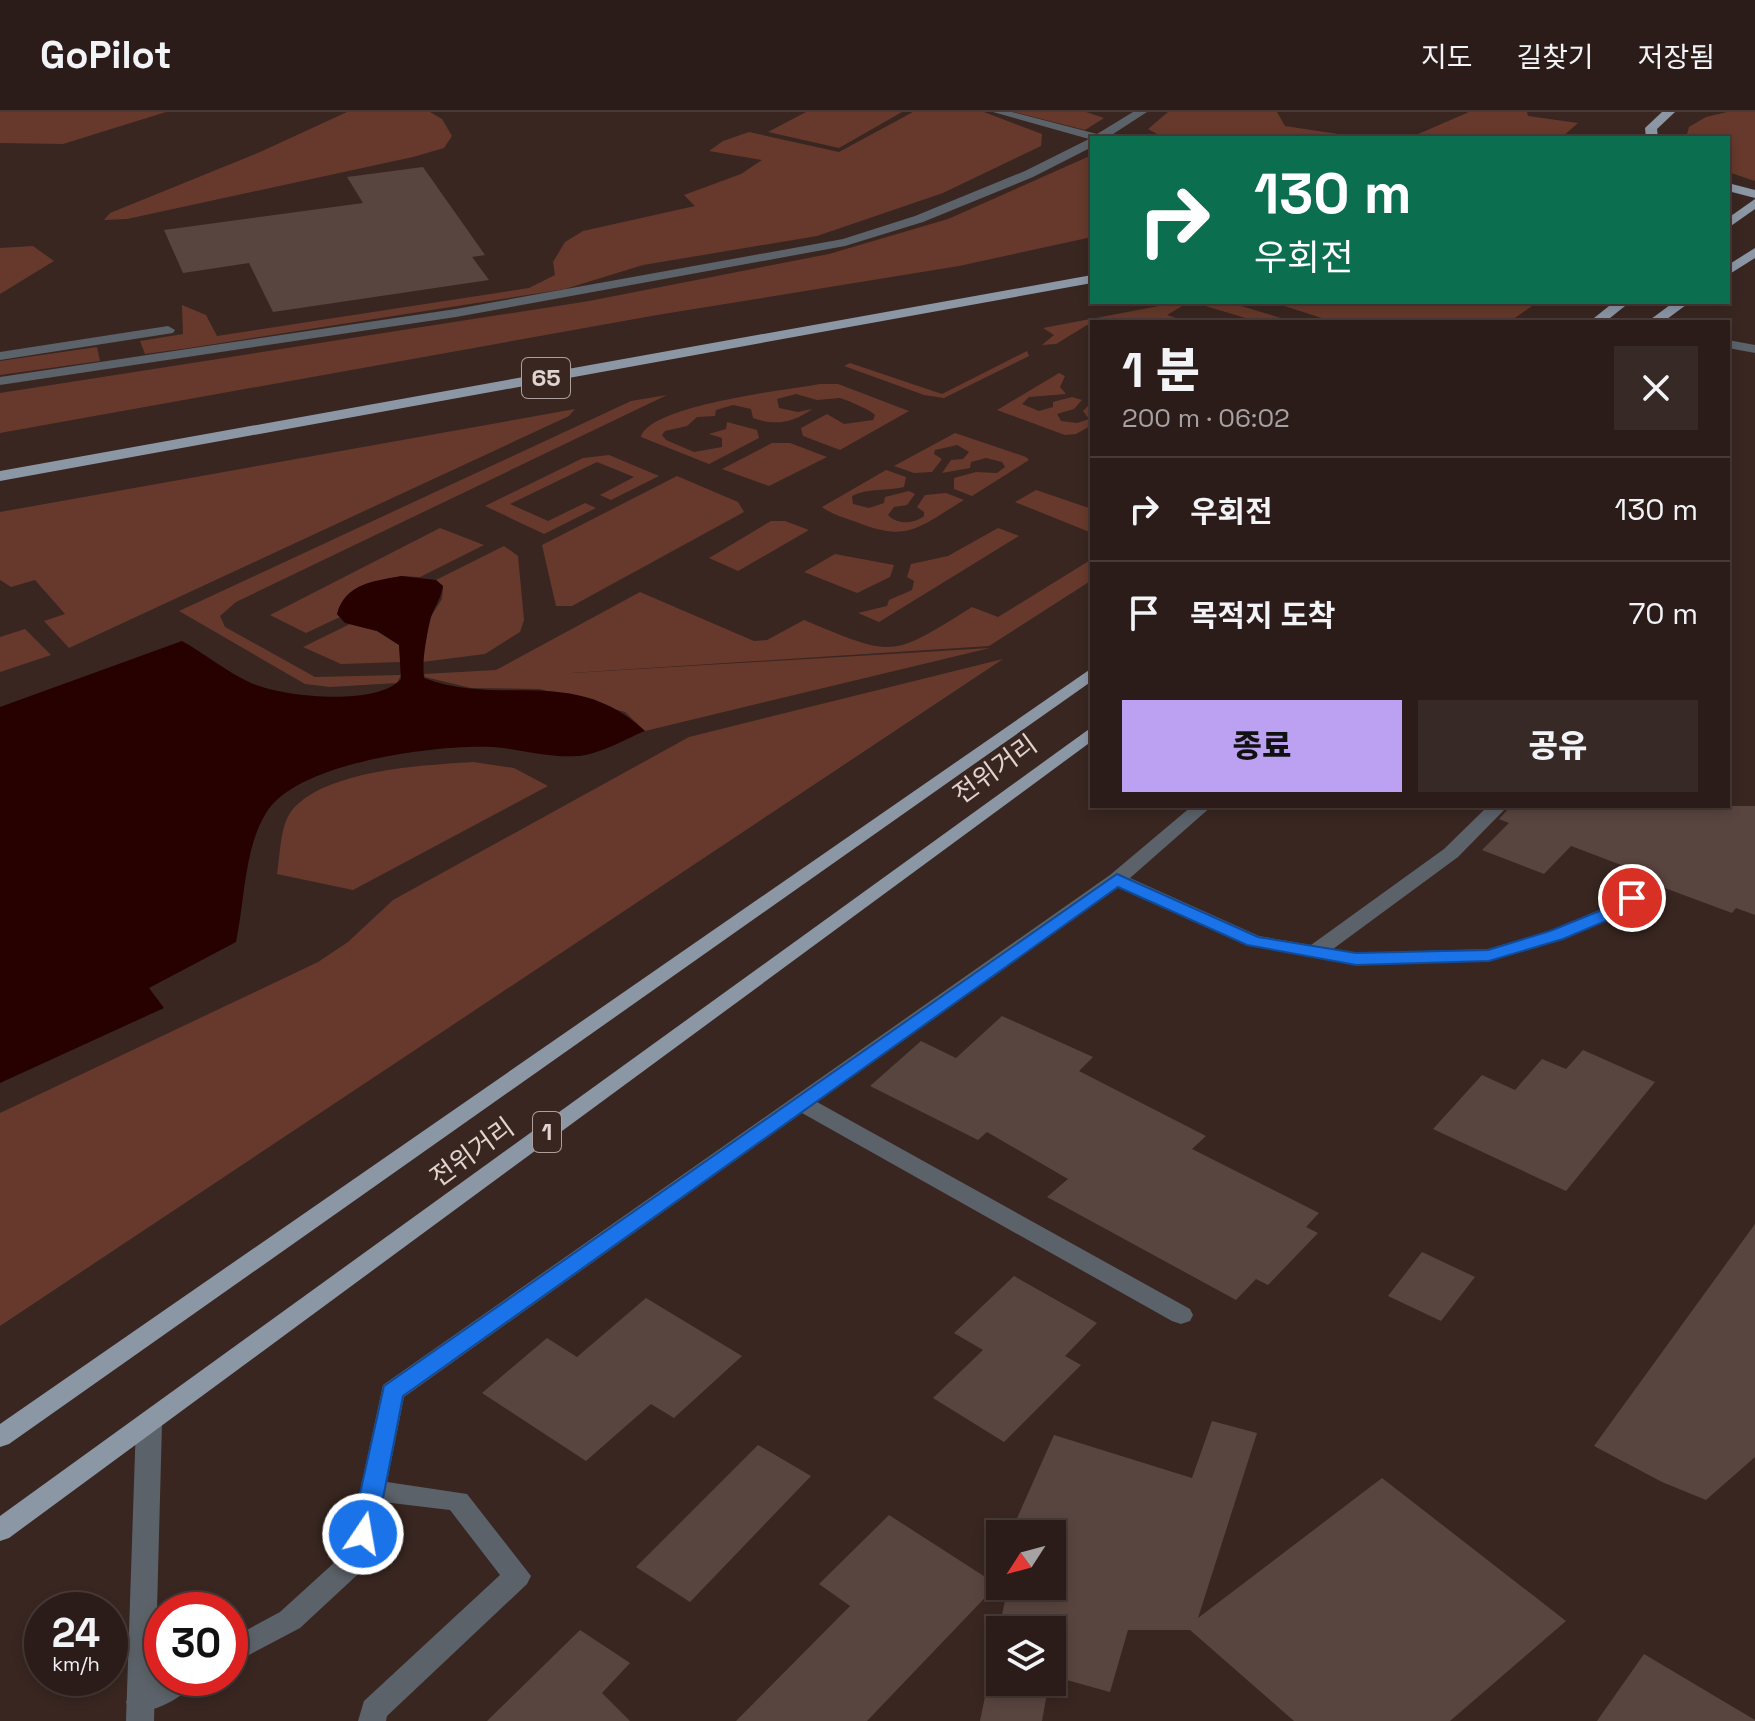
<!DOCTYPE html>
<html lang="ko">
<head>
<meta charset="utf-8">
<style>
  body { margin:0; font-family:"Space Grotesk","Noto Sans KR",sans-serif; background:#372926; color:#f1f3f6; height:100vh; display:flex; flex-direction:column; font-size:30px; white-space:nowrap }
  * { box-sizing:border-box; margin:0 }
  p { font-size:26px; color:#a6a1a2 }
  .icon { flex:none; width:44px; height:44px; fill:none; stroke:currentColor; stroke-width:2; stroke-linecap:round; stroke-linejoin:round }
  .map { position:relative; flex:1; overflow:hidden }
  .drawer { position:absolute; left:1090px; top:208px; width:640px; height:488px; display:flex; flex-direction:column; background:#2b1c19; border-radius:0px; box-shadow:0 4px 12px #0003,0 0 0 2px #473a38 }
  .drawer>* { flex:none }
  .banner { position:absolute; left:1090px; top:24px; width:640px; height:168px; border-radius:0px; box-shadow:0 4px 12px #0003,0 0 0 2px #473a38; background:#0b6e4f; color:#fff; overflow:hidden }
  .needle { width:52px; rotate:234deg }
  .buttons { position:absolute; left:986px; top:1408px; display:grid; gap:16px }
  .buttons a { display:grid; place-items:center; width:80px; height:80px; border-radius:0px; background:#2b1c19; box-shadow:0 4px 12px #0003,0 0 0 2px #473a38; font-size:40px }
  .speed { position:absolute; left:24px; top:1480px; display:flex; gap:16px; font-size:40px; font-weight:700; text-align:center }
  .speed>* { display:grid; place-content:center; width:104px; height:104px; border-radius:50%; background:#2b1c19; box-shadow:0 4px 12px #0003,0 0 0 2px #473a38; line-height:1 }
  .speed small { font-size:20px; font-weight:400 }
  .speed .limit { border:12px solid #d22; background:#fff; color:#111 }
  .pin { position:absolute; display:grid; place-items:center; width:68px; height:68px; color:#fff; margin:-34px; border:4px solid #fff; border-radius:50%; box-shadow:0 2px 8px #0007 }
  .me { position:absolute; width:88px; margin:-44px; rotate:12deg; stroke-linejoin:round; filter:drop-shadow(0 0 6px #0008) }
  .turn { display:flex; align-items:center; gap:28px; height:168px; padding:0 32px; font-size:36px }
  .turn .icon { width:104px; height:104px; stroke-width:2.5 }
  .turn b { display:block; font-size:56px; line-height:68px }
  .round { display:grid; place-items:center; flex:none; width:84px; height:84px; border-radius:0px; background:#372926 }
  .head { display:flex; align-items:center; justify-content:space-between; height:136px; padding:0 32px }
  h1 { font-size:48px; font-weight:800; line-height:60px }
  .button { display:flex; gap:16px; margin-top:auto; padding:16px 32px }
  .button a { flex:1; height:92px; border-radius:0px; background:#bca0f2; color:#111; font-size:32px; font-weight:800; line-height:92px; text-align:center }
  .button a+a { background:#372926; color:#f1f3f6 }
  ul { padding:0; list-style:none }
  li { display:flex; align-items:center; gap:24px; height:104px; padding:0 32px; border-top:2px solid #473a38 }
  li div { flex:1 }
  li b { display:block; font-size:30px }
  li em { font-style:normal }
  header { display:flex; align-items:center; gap:48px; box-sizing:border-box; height:112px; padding:0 40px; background:#2b1c19; border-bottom:2px solid #473a38 }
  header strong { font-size:38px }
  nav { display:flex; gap:44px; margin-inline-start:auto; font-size:28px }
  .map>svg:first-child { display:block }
  .green { fill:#66392c }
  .water { fill:#270100 }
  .building { fill:#59453f }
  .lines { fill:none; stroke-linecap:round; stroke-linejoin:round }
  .minor { fill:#5c6269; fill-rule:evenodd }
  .tertiary { fill:#5c6269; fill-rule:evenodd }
  .primary { fill:#8c97a6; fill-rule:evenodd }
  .route { fill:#1a73e8; stroke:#114b97; stroke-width:2 }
  .labels { text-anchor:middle; stroke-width:6; stroke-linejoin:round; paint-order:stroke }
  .shield { fill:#392621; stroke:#ae9f9c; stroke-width:2 }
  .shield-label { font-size:24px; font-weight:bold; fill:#e0d3d0 }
  .street-label { font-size:26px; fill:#e0d3d0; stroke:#392621 }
</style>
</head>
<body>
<header>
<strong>GoPilot</strong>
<nav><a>지도</a><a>길찾기</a><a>저장됨</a></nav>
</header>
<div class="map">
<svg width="1755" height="1609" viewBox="0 0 1755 1609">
  <rect width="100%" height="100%" fill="#392621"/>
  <g class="green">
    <path d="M0,0H166L63,32L0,31Z"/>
    <path d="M347,0H430L442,7L452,24L444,36L413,45L127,107L104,108L110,101L260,40Z"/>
    <path d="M806,0H902L839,36L768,20Z"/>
    <path d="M913,0H984L1042,22L1041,34L943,81L817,124L643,153L565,177L189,236L145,242L140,229L183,222L182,193L206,203L217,224L529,176L555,163L553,150L565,130L583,119L695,94L684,83L741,62L762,48L709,39L723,29L749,20L839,40Z"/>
    <path d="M1014,0H1086L1104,6L1085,18Z"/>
    <path d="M1168,0H1277L1285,14L1365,26H1164L1148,17Z"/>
    <path d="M1469,0H1527L1528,4L1578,11L1561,26H1409Z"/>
    <path d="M1727,0H1755V69L1728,60V26H1686L1689,15L1706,5Z"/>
    <path d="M1092,43V125L959,154L657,203L0,321V281L589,189L829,142L948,107Z"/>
    <path d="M33,134L54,149L0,182V136Z"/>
    <path d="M1180,190H1189L1167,203L1179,207L1174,210H1092L1056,232L1042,233L1054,223L1043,216Z"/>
    <path d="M1192,190H1228L1294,210H1259Z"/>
    <path d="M1272,190H1538L1509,210H1334Z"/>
    <path d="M97,235L100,249L0,263V249Z"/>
    <path d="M1027,239L1029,244L944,286L924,283L844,254L850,251L942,282Z"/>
    <path d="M1059,261L1065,264L1060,275L1066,282L1029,285L1022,292L1039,299L1053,295V290L1072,285L1082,288L1074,297L1057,302L1061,309L1077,311L1089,307L1083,299L1092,290V313L1076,322L1065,323L997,298Z"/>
    <path d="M820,272H838L909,299L840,338L803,324L801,316L827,302L844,312L873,308L875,303C871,298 847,288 840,286L817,288L796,282L777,287L779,296L798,300L812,297C793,311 775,314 753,306L751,297L733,293L716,298L715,304L697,305L687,314L665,319L662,323L666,328L694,340L722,335V326L709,322L726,317L727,310L757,318L759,326L709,352L641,325C650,293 787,278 820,272Z"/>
    <path d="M667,283L236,490L220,504L225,515L315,565L401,563L397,571L330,575L305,572L179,499L631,289Z"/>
    <path d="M575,297L569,304L69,536L44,509L65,502L35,468L11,475L0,468V400Z"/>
    <path d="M955,321L1026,345L1029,348L972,384L954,377V366L976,360L997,361L1005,355L1002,350L986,346L971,350L970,356L942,361L951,348L963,347L969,340L957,333L935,338L934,342L942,347L932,360L914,361L894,354Z"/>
    <path d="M772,331H790L827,345L769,374L722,357Z"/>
    <path d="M609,343L659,364L611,388L600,383L634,365L597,350L510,392L548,409L585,391L596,396L544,422L485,394L583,346Z"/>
    <path d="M886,358L906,365L904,375C887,379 867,376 852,384L853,392L869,396L884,391L885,385L909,379L915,382L907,393L894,395L888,403C897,413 914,412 924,404V400L917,395L925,383L946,381L964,388C919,415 908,431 856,410C845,406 831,402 822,395Z"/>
    <path d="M677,364L738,390L744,400L572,494H556L542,433Z"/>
    <path d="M1036,378L1092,397V421L1015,390Z"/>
    <path d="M771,409H785L809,418L738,459L709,446Z"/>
    <path d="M440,416L484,433L420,465L401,464L337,502L340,505L306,521L270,503Z"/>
    <path d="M998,416L1019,424L879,510L858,501L887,494L889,488L912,478L914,469L907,465L911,452L948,444Z"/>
    <path d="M504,434L518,444L524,508L520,520L485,542L422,550L430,506L442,487L443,474L436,468Z"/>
    <path d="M835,442L894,453L890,465L857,481L804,460Z"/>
    <path d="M1092,447V468L989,534L555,562L990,536L645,619L625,600L540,577L471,576L425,565L424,562L496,558L640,480L754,529L767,528L804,508C894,545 889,547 972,495L998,505Z"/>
    <path d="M350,512L377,519L399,533L401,550L341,552L303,535Z"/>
    <path d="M25,517L51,543L0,560V525Z"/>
    <path d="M1003,547L0,1214V1001L318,850L348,830L393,788L689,625Z"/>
    <path d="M473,650L514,656L548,674L353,778L277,762C280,745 280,716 290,701C321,658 424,653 473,650Z"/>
  </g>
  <path class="water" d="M401,464L436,468L443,474C441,488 433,496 430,509C426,527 422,548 424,566C502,596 573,552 645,619C625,627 599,643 577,644C549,646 521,637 493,635C439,632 296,650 266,701C244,737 245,788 236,830L149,876L164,896L0,971V595L182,529C205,542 227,560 251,571C283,585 376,595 401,567L399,533L377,519L345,511L337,502C345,471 375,469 401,464Z"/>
  <g class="building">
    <path d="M423,55L485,143L472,145L489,168L273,200L249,151L183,161L164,118L363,91L347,65Z"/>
    <path d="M1511,694H1755V803L1736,796L1732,801L1662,775L1661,768L1571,734L1544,762L1482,738L1509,711L1499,707Z"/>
    <path d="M1002,904L1093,945L1079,959L1206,1024L1192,1037L1319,1101L1306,1115L1318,1121L1268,1173L1256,1167L1236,1188L1047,1085L1068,1067L987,1020L978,1028L870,974L921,929L956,946Z"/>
    <path d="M1583,938L1655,970L1566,1079L1433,1017L1482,963L1515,978L1542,947L1566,957Z"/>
    <path d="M1755,1112V1345L1706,1388L1662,1370L1594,1334Z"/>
    <path d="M1422,1140L1475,1165L1441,1209L1388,1184Z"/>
    <path d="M1014,1164L1097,1211L1065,1244L1081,1253L1004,1330L933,1286L983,1238L954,1221Z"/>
    <path d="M646,1186L742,1244L674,1306L651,1292L586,1349L482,1281L547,1226L577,1245Z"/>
    <path d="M1212,1309L1257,1321L1198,1506L1382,1366L1566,1509L1450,1609H1294L1190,1518H1128L1110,1580L1052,1564V1518H1000V1570H1049L1042,1609H980L1008,1474H1052V1422H1010L1054,1323L1192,1366Z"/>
    <path d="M758,1333L811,1364L690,1490L636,1455Z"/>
    <path d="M889,1403L990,1468L1000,1446V1470L867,1609H736L850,1494L819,1472Z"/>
    <path d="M580,1518L630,1551L602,1581L630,1609H487Z"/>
    <path d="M1644,1542L1755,1608V1609H1597Z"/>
  </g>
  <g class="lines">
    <g class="minor">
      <path d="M993,0H1012L1097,22L1133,0H1147L1107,26H1092V35L1033,65L923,110L845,134L456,205L0,273V265L456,197L843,127L915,104L1025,59L1089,27Z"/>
      <path d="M168,214L175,218L173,221L0,248V240Z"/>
      <path d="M1728,228L1755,233V241L1728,236Z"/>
      <path d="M1192,694H1212L1130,766L1259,824L1311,833L1444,737L1488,694H1508L1458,745L1333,837L1356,841L1488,837L1550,819L1606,795L1643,768L1650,766L1660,772L1620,803L1564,827L1496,847L1356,853L1247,833L1119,775L817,990L1190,1197L1193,1203L1190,1209L1181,1212L1172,1209L802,1001L404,1285L387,1370L467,1382L531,1464L527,1472L387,1604L386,1609H358L364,1589L500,1463L450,1398L383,1390L369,1452L300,1516L230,1553V1527L280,1500L347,1439L383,1273L1110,763Z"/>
      <path d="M162,1564L198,1566C190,1583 148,1605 130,1599L126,1590L130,1581Z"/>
    </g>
    <path class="tertiary" d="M149,1301L158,1304L162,1311L154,1609H126L136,1311L140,1304Z"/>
    <g class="primary">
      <path d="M1662,0H1675L1657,17L1658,26H1646L1645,16Z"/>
      <path d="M1728,71L1755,78V86L1728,79Z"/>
      <path d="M1755,87V97L1728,116V106Z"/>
      <path d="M1755,136V146L1728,163V153Z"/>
      <path d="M1092,163V171L0,369V359Z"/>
      <path d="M1614,190H1630L1605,210H1589Z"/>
      <path d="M1674,190H1690L1663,210H1647Z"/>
      <path d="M1092,556V569L9,1332L0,1335V1312Z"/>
      <path d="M1092,615V629L9,1426L0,1429V1404Z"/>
    </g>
  </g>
  <path class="route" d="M1117,762L1258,825L1356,841L1488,838L1550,819L1607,796L1632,780L1641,786L1620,803L1563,827L1489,849L1356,853L1247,833L1118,775L403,1284L376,1422L372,1429L363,1432L355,1429L351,1422L384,1274Z"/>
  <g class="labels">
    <g class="shield">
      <rect x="522" y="246" width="48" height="40" rx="6"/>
      <rect x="533" y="1000" width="28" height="40" rx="6"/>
    </g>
    <g class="shield-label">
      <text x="546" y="274">65</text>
      <text x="547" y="1028">1</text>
    </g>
    <g class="street-label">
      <text transform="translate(995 657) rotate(-36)" y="9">전위거리</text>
      <text transform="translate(472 1040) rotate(-36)" y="9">전위거리</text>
    </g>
  </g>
</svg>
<div class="buttons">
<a><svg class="needle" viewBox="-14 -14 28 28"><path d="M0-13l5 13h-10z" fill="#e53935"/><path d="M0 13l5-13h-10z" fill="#a6a1a2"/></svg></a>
<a><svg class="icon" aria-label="layers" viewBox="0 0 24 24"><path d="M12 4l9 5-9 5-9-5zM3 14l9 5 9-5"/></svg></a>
</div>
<div class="speed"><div>24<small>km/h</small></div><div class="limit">30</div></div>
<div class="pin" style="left:1632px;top:786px;background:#d93025"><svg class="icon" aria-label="arrive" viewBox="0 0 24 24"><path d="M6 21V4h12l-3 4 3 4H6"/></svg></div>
<svg class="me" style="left:363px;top:1422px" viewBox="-20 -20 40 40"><circle r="17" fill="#1a73e8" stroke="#fff" stroke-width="3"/><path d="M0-11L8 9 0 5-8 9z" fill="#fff"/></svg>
<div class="banner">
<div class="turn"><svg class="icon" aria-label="right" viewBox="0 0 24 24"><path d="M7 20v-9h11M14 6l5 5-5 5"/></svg><div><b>130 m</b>우회전</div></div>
</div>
<section class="drawer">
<div class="head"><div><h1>1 분</h1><p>200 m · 06:02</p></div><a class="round"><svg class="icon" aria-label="close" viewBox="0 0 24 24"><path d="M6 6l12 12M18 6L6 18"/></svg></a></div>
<ul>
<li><svg class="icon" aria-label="right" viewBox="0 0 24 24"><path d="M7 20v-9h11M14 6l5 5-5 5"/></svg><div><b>우회전</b></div><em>130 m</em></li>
<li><svg class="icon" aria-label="arrive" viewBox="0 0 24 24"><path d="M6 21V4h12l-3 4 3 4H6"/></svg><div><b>목적지 도착</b></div><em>70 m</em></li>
</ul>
<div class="button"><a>종료</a><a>공유</a></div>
</section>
</div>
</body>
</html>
